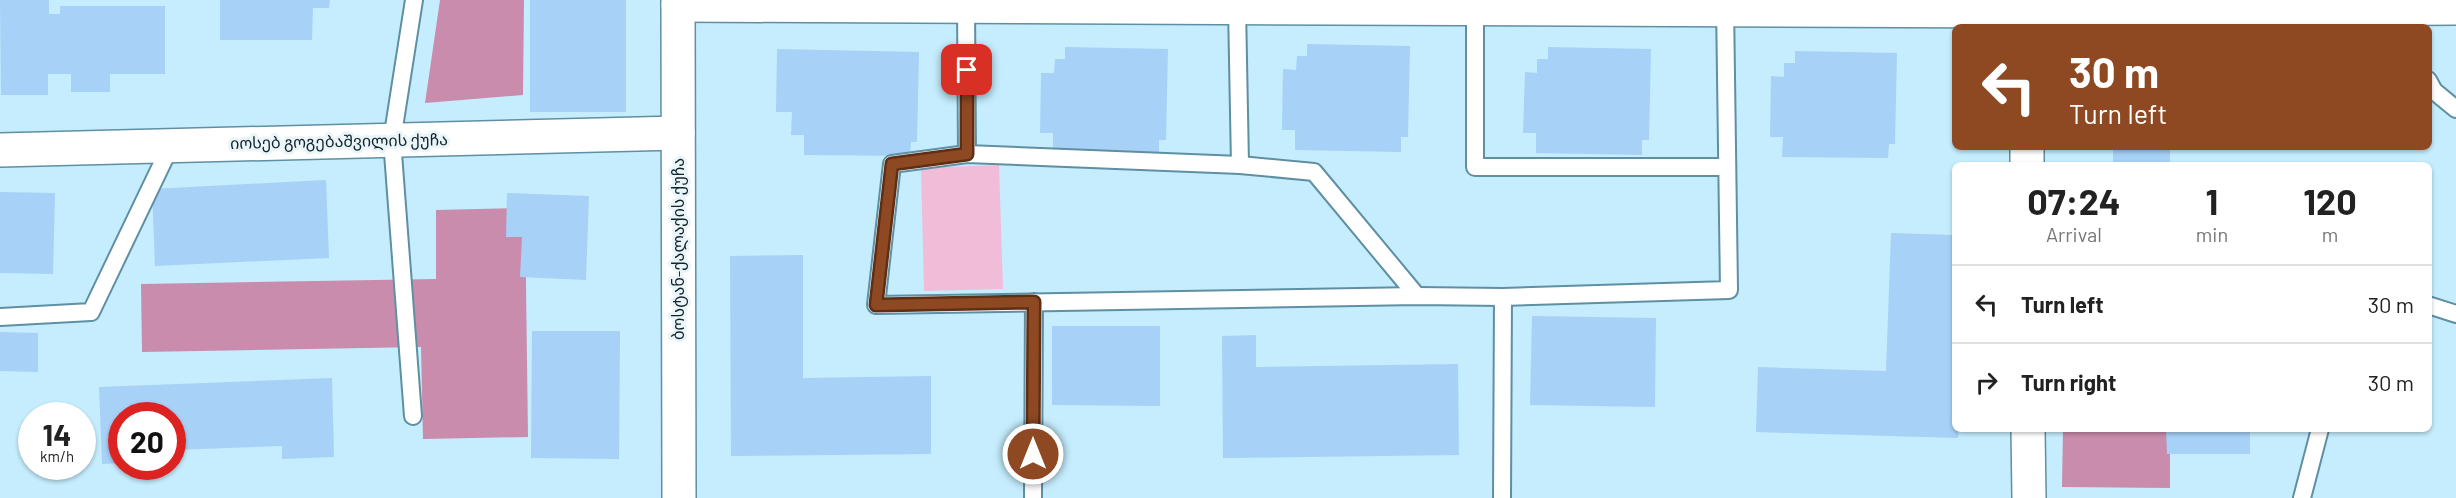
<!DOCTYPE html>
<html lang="en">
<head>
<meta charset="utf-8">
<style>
  body { margin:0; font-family:Barlow,"Noto Sans Georgian",sans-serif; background:#f2f2f2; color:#222; height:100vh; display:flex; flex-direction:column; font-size:22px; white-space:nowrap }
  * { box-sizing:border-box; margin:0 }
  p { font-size:20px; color:#767676 }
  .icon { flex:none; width:33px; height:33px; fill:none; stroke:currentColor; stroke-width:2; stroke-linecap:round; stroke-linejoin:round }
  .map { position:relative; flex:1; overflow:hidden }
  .details { position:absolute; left:1952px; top:162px; width:480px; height:270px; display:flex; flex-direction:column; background:#fff; border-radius:9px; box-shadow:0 2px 4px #0004 }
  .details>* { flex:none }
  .top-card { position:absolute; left:1952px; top:24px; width:480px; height:126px; border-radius:9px; box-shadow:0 2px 4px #0004; background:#8e4822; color:#fff; overflow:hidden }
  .speed { position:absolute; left:18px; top:402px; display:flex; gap:12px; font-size:30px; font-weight:700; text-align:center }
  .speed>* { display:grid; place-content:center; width:78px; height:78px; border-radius:50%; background:#fff; box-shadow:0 2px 4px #0004; line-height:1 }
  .speed small { font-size:15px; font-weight:400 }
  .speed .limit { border:9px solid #d22; background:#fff; color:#111 }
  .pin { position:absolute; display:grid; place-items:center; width:51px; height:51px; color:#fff; margin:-26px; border-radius:12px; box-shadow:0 3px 9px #0006 }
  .me { position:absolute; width:66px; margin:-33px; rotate:0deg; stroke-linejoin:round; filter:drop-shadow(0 0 4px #0008) }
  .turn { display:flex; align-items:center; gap:21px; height:126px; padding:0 18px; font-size:27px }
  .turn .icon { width:78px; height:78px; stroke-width:2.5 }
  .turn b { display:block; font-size:42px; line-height:51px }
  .eta { display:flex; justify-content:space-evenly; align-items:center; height:102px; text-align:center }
  .eta b { font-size:36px; font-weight:700; line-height:42px }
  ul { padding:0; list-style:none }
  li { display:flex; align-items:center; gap:18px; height:78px; padding:0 18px; border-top:2px solid #e0e0e0 }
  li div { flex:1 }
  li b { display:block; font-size:22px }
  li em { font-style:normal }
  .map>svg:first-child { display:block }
  .green { fill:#f1bcd7 }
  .forest { fill:#c98cac }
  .building { fill:#a7d1f6 }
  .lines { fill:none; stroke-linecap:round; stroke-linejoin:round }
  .lane-casing { stroke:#5f8fa3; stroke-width:20 }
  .street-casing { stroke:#5f8fa3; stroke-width:36 }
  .lane { stroke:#fff; stroke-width:16 }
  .street { stroke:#fff; stroke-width:33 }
  .route-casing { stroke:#5c2f16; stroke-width:15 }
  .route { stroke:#8e4822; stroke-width:10 }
  .labels { text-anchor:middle; stroke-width:6; stroke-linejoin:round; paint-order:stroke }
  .street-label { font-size:16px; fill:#0f232b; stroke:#ebf5f9 }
</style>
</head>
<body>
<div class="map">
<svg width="2456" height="498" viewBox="0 0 2456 498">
  <rect width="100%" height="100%" fill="#c5edfe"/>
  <path class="green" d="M999,165L1003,289L924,291L921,168Z"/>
  <g class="forest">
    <path d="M440,0H524L523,95L425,103Z"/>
    <path d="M525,208L528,437L423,439L421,347L142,352L141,284L436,279V210Z"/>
    <path d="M2063,429H2170V488L2062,487Z"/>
  </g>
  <g class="building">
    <path d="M0,0H49V14H60V6H165V74H110V92H71V74H48V95H1Z"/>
    <path d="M220,0H330L329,8H313L312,40H220Z"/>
    <rect x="530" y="0" width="96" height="112"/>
    <path d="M1307,44L1410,46L1408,137H1401V152L1295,150V130H1282L1283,69L1296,70L1297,56H1307Z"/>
    <path d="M1065,47L1168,49L1166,140H1159V155L1053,153V133H1040L1041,73H1054L1055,59H1065Z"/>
    <path d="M1548,47L1651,49L1649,140H1642V155L1536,153V133H1523L1525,72L1537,73V59H1548Z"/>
    <path d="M777,49L919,52L917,142H911L910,156L804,155V135H791L792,112H776Z"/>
    <path d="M1795,51L1897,53L1895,144H1889L1888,158L1782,157L1783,137H1770L1771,76L1784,77V63H1795Z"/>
    <rect x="2113" y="147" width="57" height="18"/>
    <path d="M326,180L329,258L155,266L152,189Z"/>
    <path d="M0,192L55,193L53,274L0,273Z"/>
    <path d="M507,193L589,196L586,280L520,277L522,237H506Z"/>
    <path d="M1891,233L1954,235V429H1959L1958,438L1756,432L1758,367L1886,371Z"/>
    <path d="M803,255V378L931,376V454L731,456L730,256Z"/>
    <path d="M1532,316L1656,318L1655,407L1530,405Z"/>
    <path d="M1052,326H1160V406L1052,405Z"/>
    <path d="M532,331H620L619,459L531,458Z"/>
    <path d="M0,332L38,333V372L0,371Z"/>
    <path d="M1256,335V367L1458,364L1459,455L1223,458L1222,336Z"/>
    <path d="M332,378L334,457L282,459V446L172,450V416H122V463L102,464L99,387Z"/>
    <path d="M2166,429H2250V454H2167Z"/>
  </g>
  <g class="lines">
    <g class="lane-casing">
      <g id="lane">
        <path d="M966,2L967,154"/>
        <path d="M1475,2V167H1726"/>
        <path d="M1237,7L1240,165L967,154L892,164L876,305L1417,296L1503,297L1729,290L1725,4"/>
        <path d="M2428,80L2434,91L2456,109"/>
        <path d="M1240,165L1314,172L1417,296"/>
        <path d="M2428,305L2456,314"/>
        <path d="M0,317L91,312L171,145"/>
        <path d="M413,416L392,140L414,0"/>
        <path d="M1033,498L1034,302"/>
        <path d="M1502,498L1503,297"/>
        <path d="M2302,498L2320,429"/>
      </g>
    </g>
    <g class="street-casing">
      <g id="street">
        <path d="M678,0L679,498"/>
        <path d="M678,5L2026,11L2456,8"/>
        <path d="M2027,147V165"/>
        <path d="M0,150L678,133"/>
        <path d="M2028,429L2029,498"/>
      </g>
    </g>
    <use href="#lane" class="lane"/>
    <use href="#street" class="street"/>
  </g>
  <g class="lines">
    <g class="route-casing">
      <path id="route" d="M967,70V154L892,164L876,305L1034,302L1033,454"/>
    </g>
    <use href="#route" class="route"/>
  </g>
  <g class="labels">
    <g class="street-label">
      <text transform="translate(339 141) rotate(-1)" y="6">იოსებ გოგებაშვილის ქუჩა</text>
      <text transform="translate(678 249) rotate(-90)" y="6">ბოსტან-ქალაქის ქუჩა</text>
    </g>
  </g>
</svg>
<div class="speed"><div>14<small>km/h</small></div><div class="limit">20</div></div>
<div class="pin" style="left:967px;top:70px;background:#d93025"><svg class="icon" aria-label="arrive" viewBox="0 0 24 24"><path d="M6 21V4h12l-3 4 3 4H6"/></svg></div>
<svg class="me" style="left:1033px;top:454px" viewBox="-20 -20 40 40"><circle r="17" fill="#8e4822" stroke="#fff" stroke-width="3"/><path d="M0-11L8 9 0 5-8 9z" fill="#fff"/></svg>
<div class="top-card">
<div class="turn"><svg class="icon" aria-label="left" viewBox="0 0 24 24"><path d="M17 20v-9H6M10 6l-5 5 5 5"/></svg><div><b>30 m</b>Turn left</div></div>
</div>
<section class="details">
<div class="eta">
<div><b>07:24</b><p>Arrival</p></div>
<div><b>1</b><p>min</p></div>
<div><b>120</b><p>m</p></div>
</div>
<ul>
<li><svg class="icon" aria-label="left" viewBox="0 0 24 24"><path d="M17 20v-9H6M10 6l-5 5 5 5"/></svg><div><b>Turn left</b></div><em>30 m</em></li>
<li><svg class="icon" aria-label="right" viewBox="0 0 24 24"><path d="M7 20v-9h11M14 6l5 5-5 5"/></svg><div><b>Turn right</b></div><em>30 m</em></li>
</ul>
</section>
</div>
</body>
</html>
